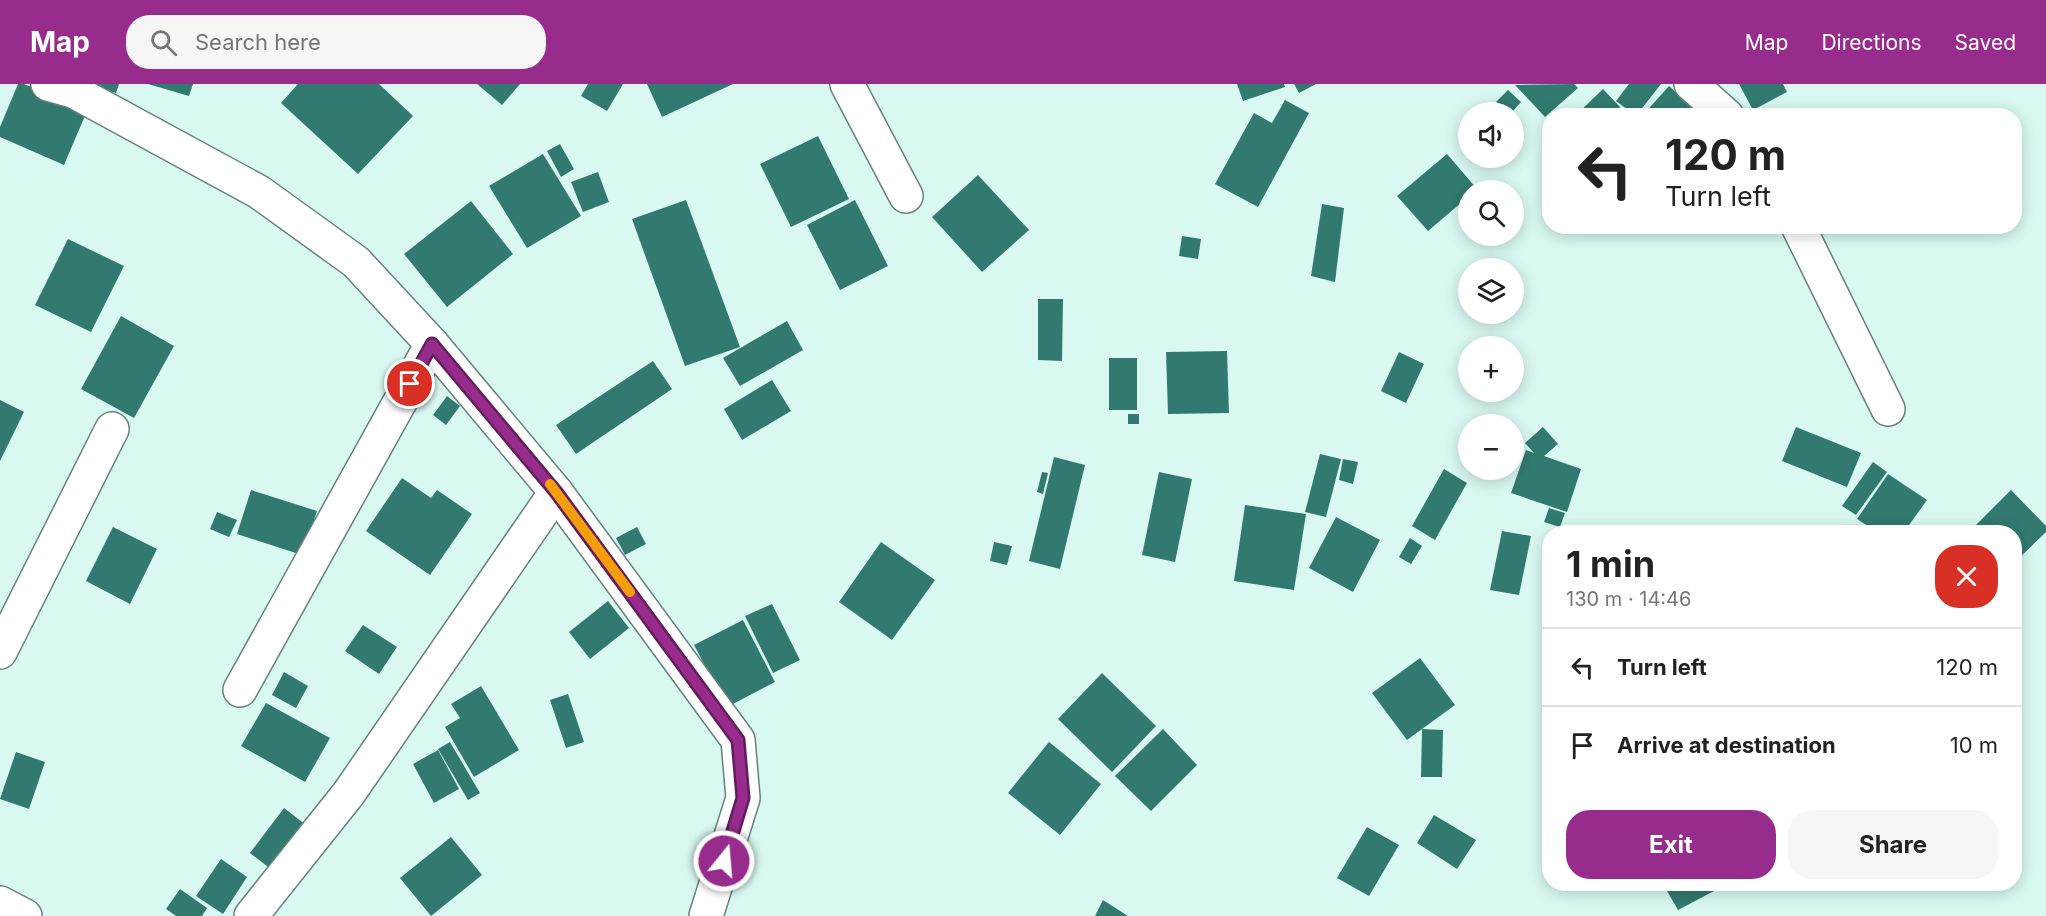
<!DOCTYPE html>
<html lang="en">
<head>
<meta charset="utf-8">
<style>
  body { margin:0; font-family:Inter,sans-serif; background:#f6f6f6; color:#222; height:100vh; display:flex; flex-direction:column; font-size:22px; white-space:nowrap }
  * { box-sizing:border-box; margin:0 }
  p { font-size:20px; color:#767676 }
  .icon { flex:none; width:33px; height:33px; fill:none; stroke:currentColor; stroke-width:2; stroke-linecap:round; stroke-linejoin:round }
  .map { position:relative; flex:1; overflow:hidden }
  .details { position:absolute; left:1542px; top:441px; width:480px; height:366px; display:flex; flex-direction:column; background:#fff; border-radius:24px; box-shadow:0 3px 15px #0003 }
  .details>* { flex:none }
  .guide { position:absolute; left:1542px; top:24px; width:480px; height:126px; border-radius:24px; box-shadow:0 3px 15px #0003; background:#fff; color:#222; overflow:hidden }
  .buttons { position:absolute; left:1458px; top:18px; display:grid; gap:12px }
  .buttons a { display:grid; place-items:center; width:66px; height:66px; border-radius:50%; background:#fff; box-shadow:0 3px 15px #0003; font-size:30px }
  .pin { position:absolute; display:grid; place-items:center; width:51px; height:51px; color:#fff; margin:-26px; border:3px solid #fff; border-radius:50%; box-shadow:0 2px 6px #0007 }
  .me { position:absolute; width:66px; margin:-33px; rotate:17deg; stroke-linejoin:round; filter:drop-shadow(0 0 4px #0008) }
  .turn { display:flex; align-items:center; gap:21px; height:126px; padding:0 24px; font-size:27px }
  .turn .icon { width:78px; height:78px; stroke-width:2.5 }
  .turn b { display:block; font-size:42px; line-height:51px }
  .round { display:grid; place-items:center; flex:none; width:63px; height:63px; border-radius:24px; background:#f6f6f6 }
  .summary { display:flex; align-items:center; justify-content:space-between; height:102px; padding:0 24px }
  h1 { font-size:36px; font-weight:700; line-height:45px }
  .button { display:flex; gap:12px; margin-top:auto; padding:12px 24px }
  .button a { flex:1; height:69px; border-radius:24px; background:#982c8d; color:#fff; font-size:24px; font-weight:700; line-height:69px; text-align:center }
  .button a+a { background:#f6f6f6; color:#222 }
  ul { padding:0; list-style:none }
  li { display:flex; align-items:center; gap:18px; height:78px; padding:0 24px; border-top:2px solid #e0e0e0 }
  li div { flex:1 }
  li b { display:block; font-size:22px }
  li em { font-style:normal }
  header { display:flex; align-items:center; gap:36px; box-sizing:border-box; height:84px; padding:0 30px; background:#982c8d; color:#fff }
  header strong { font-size:28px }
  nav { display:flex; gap:33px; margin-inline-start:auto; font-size:21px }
  .search { width:420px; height:54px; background:#f6f6f6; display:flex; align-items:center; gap:15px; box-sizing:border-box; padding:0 21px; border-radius:24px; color:#767676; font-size:22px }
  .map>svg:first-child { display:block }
  .building { fill:#327a6f }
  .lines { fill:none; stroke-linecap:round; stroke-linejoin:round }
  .street-casing { stroke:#66827c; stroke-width:36 }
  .street { stroke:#fff; stroke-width:33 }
  .route-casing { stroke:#631d5c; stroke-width:15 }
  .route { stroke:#982c8d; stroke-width:10 }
  .slow { stroke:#f59e0b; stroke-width:10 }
</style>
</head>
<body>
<header>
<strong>Map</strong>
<div class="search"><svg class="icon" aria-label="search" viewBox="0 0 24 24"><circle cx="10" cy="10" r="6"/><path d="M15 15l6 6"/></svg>Search here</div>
<nav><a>Map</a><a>Directions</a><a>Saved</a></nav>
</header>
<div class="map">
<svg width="2046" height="832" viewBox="0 0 2046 832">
  <rect width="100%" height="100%" fill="#d9f8f2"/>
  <g class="building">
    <path d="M18,0H24L87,27L64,81L0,53V43Z"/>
    <path d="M96,0H119L116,9L95,3Z"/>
    <path d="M148,0H193L189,12Z"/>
    <path d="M298,0H379L413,32L358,90L281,19Z"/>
    <path d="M477,0H520L502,21Z"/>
    <path d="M588,0H623L607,27L581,12Z"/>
    <path d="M647,0H733L662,33Z"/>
    <path d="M1237,0H1284L1285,3L1243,17Z"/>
    <path d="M1294,0H1316L1299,9Z"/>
    <path d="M1574,0L1578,4L1545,33L1515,1Z"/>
    <path d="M1629,0H1661L1636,32L1616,17Z"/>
    <path d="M1739,0H1783L1787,8L1753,26Z"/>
    <path d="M1669,2L1700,30L1698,32H1642Z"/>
    <path d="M1603,5L1620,23L1612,32H1575Z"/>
    <path d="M1508,6L1521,18L1512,28H1508L1496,18Z"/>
    <path d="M1285,16L1309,29L1258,123L1215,100L1254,29L1272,39Z"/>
    <path d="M818,52L849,115L791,143L760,80Z"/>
    <path d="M560,60L574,85L561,93L547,67Z"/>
    <path d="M543,70L581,132L527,164L489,102Z"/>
    <path d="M1447,70L1477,105L1468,106V113L1428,147L1397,112Z"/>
    <path d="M598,88L609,118L583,128L571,98Z"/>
    <path d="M978,91L1029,146L982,188L932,133Z"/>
    <path d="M686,116L740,263L685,282L632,135Z"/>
    <path d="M855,116L888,182L840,206L807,141Z"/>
    <path d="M471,117L513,170L447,223L404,170Z"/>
    <path d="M1322,120L1344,124L1335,198L1311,192Z"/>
    <path d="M1182,152L1201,155L1198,175L1179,172Z"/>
    <path d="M68,155L124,182L91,248L35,221Z"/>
    <path d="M1038,215H1063L1062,277L1038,276Z"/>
    <path d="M121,232L174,262L134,334L81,305Z"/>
    <path d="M787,237L803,266L740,302L723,274Z"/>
    <path d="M1227,267L1229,329L1168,330L1166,268Z"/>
    <path d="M1399,268L1424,280L1406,319L1381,307Z"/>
    <rect x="1109" y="274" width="28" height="52"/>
    <path d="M653,277L672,305L576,370L556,341Z"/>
    <path d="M772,296L791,327L742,356L724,325Z"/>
    <path d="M447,312L460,322L446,341L433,331Z"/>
    <path d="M0,316L24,328L0,377Z"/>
    <rect x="1128" y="330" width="11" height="10"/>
    <path d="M1543,343L1558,360L1544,372L1581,385L1567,428L1511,409L1526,366L1534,369L1525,359Z"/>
    <path d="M1796,343L1861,369L1847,403L1782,377Z"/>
    <path d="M1320,370L1341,375L1326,433L1305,428Z"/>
    <path d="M1054,373L1085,381L1060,485L1029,477Z"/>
    <path d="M1343,375L1358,378L1353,400L1339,396Z"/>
    <path d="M1873,378L1887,388L1856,431L1842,422Z"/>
    <path d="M1444,385L1467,399L1435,456L1412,442Z"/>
    <path d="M1042,388L1048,389L1043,410L1037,408Z"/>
    <path d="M1159,388L1192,395L1175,478L1142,471Z"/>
    <path d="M1888,390L1927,416L1904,448H1877L1857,435Z"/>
    <path d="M402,394L431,414L437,406L472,430L430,491L366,447Z"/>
    <path d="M251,406L317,427L302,471L237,450Z"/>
    <path d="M2011,406L2046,442V448L2014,479V448H1969Z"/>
    <path d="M1245,421L1306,430L1294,506L1234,497Z"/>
    <path d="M1549,424L1565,429L1560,443L1544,438Z"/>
    <path d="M217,428L237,436L229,453L210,445Z"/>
    <path d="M1336,433L1380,456L1353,508L1309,484Z"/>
    <path d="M113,443L157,465L130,520L86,497Z"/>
    <path d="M637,443L646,460L625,471L616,454Z"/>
    <path d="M1502,447L1531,452L1519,511L1490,506Z"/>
    <path d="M1410,454L1422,462L1411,480L1399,473Z"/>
    <path d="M881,458L935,496L892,556L839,518Z"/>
    <path d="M994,458L1012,462L1007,481L990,477Z"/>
    <path d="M608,517L629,544L590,575L569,548Z"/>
    <path d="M772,520L800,576L773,589L745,532Z"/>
    <path d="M743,536L775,598L727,623L694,561Z"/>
    <path d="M363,541L397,563L379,590L345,567Z"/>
    <path d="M1420,574L1455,621L1407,656L1372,609Z"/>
    <path d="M284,588L308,602L296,624L272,611Z"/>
    <path d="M1102,589L1156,642L1112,688L1058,635Z"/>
    <path d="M481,602L519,666L474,693L445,643L460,634L451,620Z"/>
    <path d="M568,610L584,658L566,664L550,616Z"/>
    <path d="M266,619L330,654L305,698L241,662Z"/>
    <path d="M1163,645L1197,681L1151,727L1115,692Z"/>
    <path d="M1422,645L1443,646L1442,693H1421Z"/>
    <path d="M450,658L480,709L468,716L438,665Z"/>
    <path d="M1049,658L1101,700L1060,751L1008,709Z"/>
    <path d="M438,666L459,705L434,719L413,680Z"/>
    <path d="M16,668L45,678L29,725L0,715Z"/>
    <path d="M284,724L306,741L272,786L250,769Z"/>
    <path d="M1434,731L1476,756L1457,785L1417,759Z"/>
    <path d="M1367,743L1399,761L1369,812L1337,794Z"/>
    <path d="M451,753L482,791L431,832L400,794Z"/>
    <path d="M221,775L247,793L223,830L196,812Z"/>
    <path d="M1663,800H1710L1714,807L1678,826Z"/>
    <path d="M180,805L207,824L202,832H176L166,825Z"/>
    <path d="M1103,816L1128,832H1095Z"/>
  </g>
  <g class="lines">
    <g class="street-casing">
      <g id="street">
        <path d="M48,0L73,7L259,108L356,178L432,260L556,408L738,656L743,714L706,832"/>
        <path d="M847,0L906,112"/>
        <path d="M1691,0L1727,32"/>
        <path d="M1798,142L1888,325"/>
        <path d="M0,568L112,345"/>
        <path d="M240,606L432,260"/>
        <path d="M0,819L25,832"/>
        <path d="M251,832L349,709L556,408"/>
      </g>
    </g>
    <use href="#street" class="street"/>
  </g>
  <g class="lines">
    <g class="route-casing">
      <path id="route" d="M410,300L432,260L556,408L738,656L743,714L724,777"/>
    </g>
    <use href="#route" class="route"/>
    <path class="slow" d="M550,400L630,508"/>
  </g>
</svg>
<div class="buttons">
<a><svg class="icon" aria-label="sound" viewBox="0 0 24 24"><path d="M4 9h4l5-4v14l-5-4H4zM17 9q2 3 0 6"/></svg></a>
<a><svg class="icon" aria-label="search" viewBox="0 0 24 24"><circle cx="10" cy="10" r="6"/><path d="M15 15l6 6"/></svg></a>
<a><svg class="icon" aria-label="layers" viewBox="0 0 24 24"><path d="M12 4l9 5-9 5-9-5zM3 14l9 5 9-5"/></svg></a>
<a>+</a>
<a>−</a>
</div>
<div class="pin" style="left:410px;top:300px;background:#d93025"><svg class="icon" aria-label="arrive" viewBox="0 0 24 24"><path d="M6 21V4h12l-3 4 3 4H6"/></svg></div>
<svg class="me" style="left:724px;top:777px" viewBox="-20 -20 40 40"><circle r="17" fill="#982c8d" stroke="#fff" stroke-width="3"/><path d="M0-11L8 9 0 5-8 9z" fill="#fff"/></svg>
<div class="guide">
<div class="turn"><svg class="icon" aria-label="left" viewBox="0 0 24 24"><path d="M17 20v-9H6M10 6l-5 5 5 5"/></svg><div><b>120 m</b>Turn left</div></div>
</div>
<section class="details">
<div class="summary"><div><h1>1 min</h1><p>130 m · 14:46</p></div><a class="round" style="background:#d93025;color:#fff"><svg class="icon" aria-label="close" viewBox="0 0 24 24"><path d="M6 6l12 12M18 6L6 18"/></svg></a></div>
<ul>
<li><svg class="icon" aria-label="left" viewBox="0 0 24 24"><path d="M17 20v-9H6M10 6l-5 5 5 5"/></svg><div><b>Turn left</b></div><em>120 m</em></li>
<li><svg class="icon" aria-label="arrive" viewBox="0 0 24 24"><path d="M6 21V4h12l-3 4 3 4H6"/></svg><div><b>Arrive at destination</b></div><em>10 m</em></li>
</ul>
<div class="button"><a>Exit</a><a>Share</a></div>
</section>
</div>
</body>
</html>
